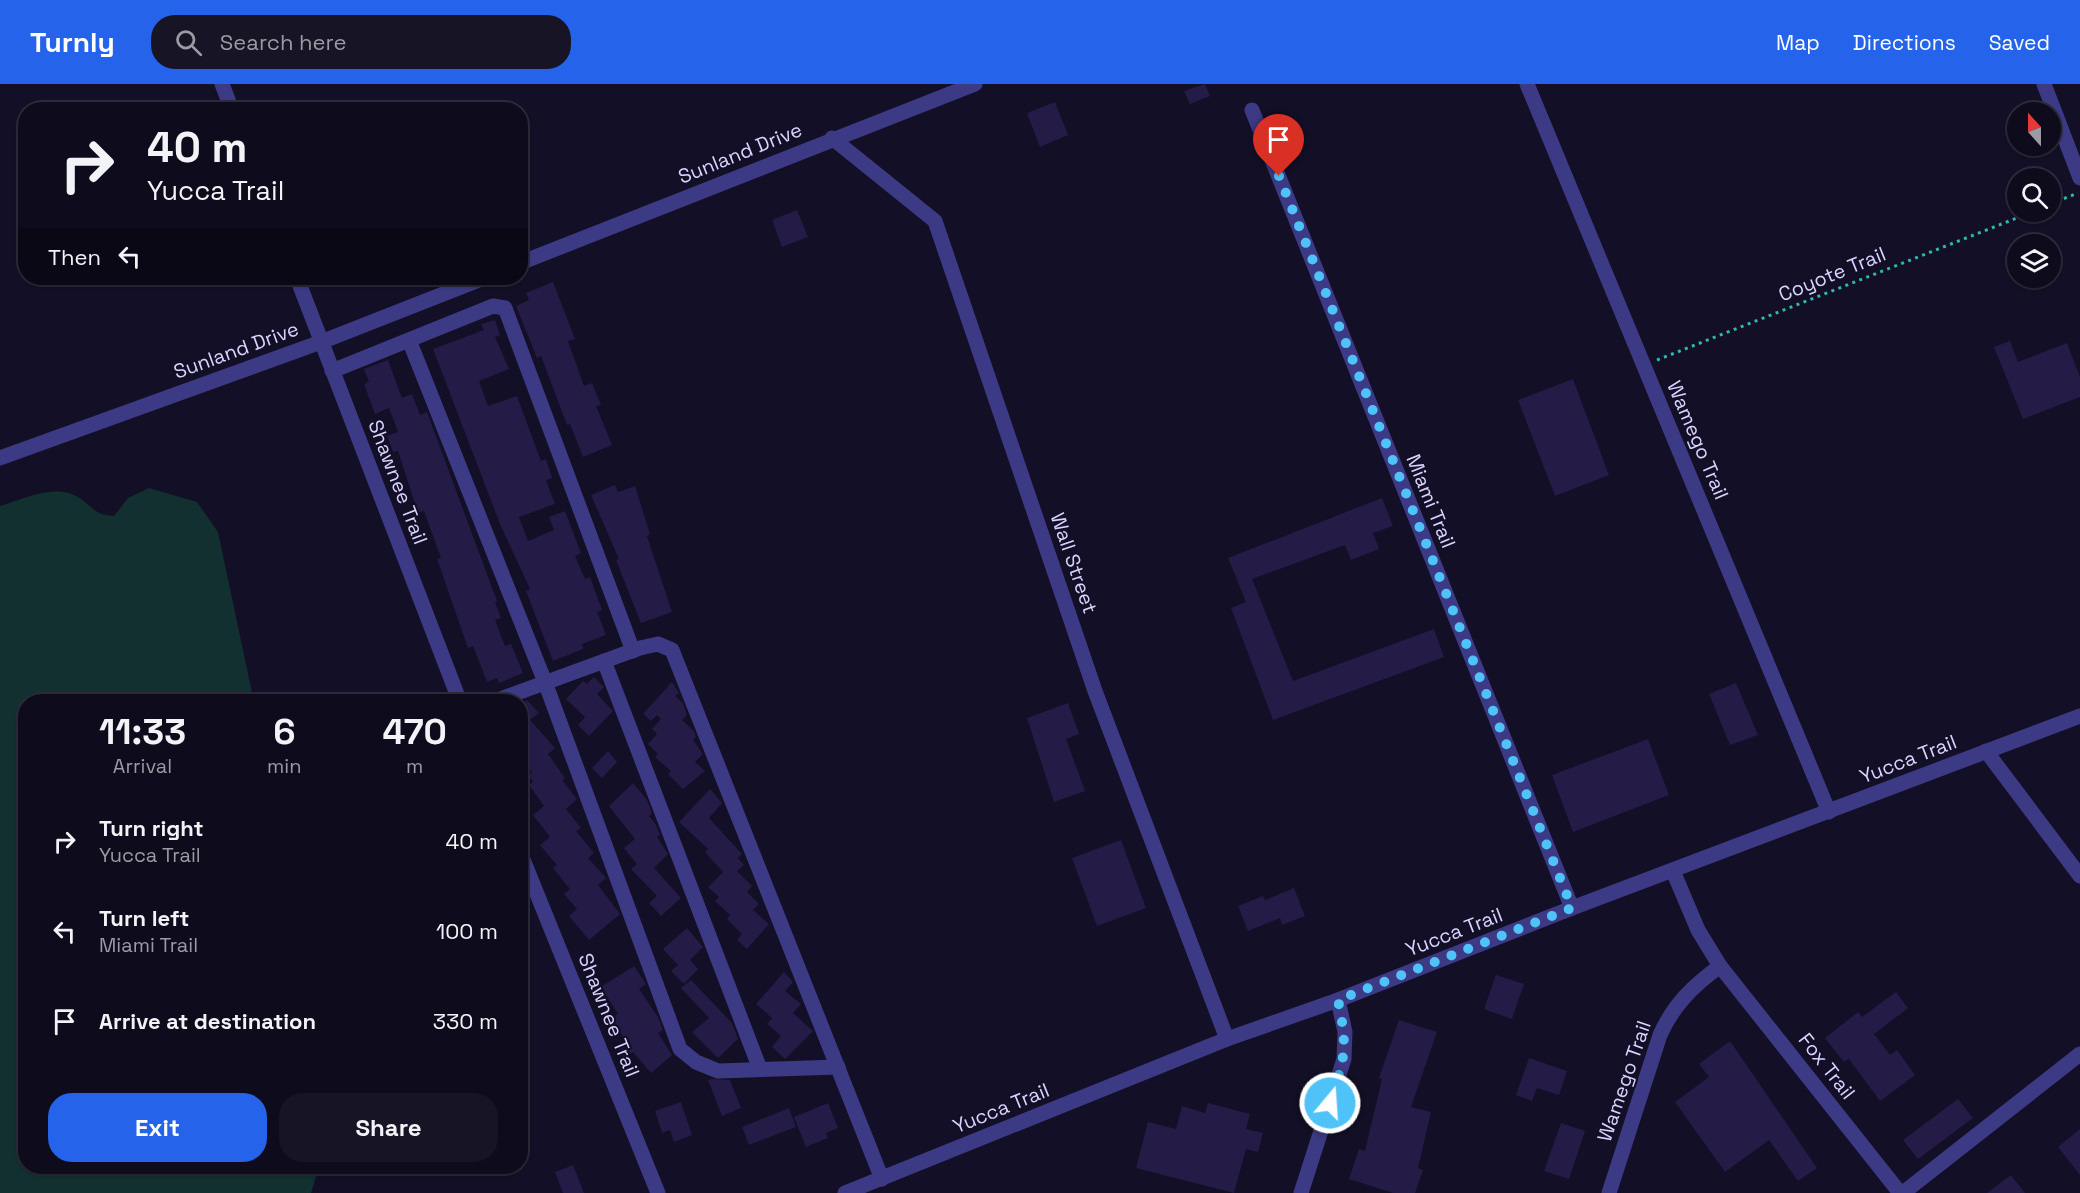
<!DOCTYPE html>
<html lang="en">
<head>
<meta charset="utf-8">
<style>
  body { margin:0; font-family:"Space Grotesk",sans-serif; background:#171425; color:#f1f3f6; height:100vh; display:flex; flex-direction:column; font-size:22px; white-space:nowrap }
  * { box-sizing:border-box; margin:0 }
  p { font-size:20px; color:#9b9ba3 }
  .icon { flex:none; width:33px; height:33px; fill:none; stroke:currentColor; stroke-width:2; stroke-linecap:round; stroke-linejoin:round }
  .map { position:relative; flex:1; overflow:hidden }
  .panel { position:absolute; left:18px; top:610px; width:510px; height:480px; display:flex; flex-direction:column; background:#0e0b1c; border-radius:24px; box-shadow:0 2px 4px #0004,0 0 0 2px #2e2b3b }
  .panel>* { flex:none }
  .guide { position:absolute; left:18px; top:18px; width:510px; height:183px; border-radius:24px; box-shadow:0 2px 4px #0004,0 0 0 2px #2e2b3b; background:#0e0b1c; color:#f1f3f6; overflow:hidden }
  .needle { width:39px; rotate:339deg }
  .fabs { position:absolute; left:2007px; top:18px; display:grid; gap:12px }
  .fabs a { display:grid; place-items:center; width:54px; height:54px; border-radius:50%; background:#0e0b1c; box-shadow:0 2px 4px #0004,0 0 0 2px #2e2b3b; font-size:30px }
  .pin { position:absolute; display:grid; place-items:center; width:51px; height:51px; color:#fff; margin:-62px -26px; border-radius:50% 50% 50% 0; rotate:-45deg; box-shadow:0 0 6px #0007 }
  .pin .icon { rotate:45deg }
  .me { position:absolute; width:66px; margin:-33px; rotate:18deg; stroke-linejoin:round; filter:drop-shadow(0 0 4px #0008) }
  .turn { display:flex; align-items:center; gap:21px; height:126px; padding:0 30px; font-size:27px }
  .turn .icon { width:78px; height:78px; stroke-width:2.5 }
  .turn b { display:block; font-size:42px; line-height:51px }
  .then { display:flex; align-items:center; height:57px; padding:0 30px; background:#0003; gap:12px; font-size:22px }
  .eta { display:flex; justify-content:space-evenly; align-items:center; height:102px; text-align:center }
  .eta b { font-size:36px; font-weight:600; line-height:42px }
  .primary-button { display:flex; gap:12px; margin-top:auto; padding:12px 30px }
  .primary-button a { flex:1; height:69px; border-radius:24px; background:#2563eb; color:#fff; font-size:24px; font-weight:600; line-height:69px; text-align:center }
  .primary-button a+a { background:#171425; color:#f1f3f6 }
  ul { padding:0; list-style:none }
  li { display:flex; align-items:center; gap:18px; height:90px; padding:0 30px }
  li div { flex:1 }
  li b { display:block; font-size:22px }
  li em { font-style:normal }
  header { display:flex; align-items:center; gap:36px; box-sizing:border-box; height:84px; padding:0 30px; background:#2563eb; color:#fff }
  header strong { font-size:28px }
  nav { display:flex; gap:33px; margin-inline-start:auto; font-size:21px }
  .search { width:420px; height:54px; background:#171425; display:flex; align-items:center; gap:15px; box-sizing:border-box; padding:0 21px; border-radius:24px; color:#9b9ba3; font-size:22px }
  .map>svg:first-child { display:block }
  .green { fill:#12302f }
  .building { fill:#241b47 }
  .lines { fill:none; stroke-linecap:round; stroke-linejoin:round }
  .path { stroke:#2fb8b0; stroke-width:3; stroke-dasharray:3 4.5; stroke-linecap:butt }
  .minor { stroke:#3d3a85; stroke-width:15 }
  .route { stroke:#4fc3f7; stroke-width:10; stroke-dasharray:0 18 }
  .labels { text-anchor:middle; stroke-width:4.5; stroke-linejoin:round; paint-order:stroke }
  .street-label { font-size:20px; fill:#d9d4ff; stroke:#130f26 }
</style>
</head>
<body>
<header>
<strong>Turnly</strong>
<div class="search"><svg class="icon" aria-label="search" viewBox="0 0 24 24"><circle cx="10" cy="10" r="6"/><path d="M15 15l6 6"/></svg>Search here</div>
<nav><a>Map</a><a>Directions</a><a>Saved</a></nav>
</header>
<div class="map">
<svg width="2080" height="1109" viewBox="0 0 2080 1109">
  <rect width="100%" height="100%" fill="#130f26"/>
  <path class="green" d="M149,404L197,418L218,448L254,618H26V1083H319L311,1109H0V422C23,415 55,399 78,413C95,424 92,430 114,432L128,414Z"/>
  <g class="building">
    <path d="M1205,0L1210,12L1190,20L1184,7Z"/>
    <path d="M1055,18L1068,51L1040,63L1027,29Z"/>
    <path d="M797,126L808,153L782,163L772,136Z"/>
    <path d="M553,198L575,255L568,257L584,302L592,299L601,321L596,322L612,361L583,373L570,340L567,341L541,272L537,274L516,222L529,216L526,209Z"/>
    <path d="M495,236L500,251L495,253L509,285L479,297L488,322L517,312L541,377L546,375L552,394L546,396L555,420L519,433L528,457L554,446L549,433L565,427L581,469L575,472L585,495L590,493L602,526L597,528L606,551L582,560L583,565L553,577L526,507L530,505L500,440L433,265L484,246L481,240Z"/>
    <path d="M2010,257L2018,278L2067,259L2080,293V313L2023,335L1994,263Z"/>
    <path d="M388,276L402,314L412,310L420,331L427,328L497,517L495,518L501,534L495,536L505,562L511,560L523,589L499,599L497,594L487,598L473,562L468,564L437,475L441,474L424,427L418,429L398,367L393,368L387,352L398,348L389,324L375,330L364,300L369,298L364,285Z"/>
    <path d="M1573,295L1609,391L1555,412L1518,316Z"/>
    <path d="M615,401L618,408L635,402L650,450L647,452L672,528L641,539L616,476L619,475L591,411Z"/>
    <path d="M1382,414L1393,442L1373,449L1379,465L1351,476L1345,461L1252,495L1293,597L1434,545L1444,573L1273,636L1231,524L1246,518L1228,474Z"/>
    <path d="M594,593L604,603L597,610L613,627L589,652L578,641L585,633L566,615L583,597L587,600Z"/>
    <path d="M672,598L679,609L675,612L683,619L687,631L682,636L694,647L696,653L693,656L703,670L695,678L705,687L683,705L668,690L671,687L655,673L658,670L648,660L657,650L652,645L661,635L657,631L651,637L643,630Z"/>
    <path d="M1736,599L1758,651L1730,661L1709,610Z"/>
    <path d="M527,616L539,629L530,636L555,664L548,670L565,694L562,696L577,715L566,725L581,744L576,747L594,769L588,774L606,794L598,801L620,830L589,856L569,832L577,825L564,810L570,805L553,784L557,781L540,761L550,753L533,731L544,722L529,701L533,698L529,691L532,688L520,675V621Z"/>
    <path d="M1068,619L1079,650L1066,655L1085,707L1054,718L1027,634Z"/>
    <path d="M1648,655L1669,711L1573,748L1552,691Z"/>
    <path d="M608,667L617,678L602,694L592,684Z"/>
    <path d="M633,699L647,716L652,729L649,732L656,741L660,751L657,753L668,770L654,784L681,814L661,832L649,819L657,812L631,785L637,780L624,764L635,755L609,722Z"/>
    <path d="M710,705L722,719L709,734L742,770L738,774L744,781L737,787L752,802L747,808L759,820L753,826L769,840L747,865L737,856L742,850L727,835L730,831L715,817L719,813L708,803L723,788L705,768L708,765L679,738Z"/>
    <path d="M1121,756L1146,824L1097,842L1072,774Z"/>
    <path d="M1294,804L1305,832L1282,841L1280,834L1248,847L1238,822L1263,812L1265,816Z"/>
    <path d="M687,844L703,863L690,876L698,885L684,900L671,887L678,881L663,865Z"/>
    <path d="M634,882L646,900L639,905L658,933L663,946L658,949L672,971L651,989L633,968L625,974L618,964L626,958L611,934L618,930L601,903Z"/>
    <path d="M784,888L793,898L785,907L801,920L793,929L813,947L785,975L772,963L781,952L767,940L772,934L756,920Z"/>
    <path d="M1496,891L1524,900L1512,935L1484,925Z"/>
    <path d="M691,896L732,939L738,955L718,974L692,948L709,934L681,904Z"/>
    <path d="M1896,908L1908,924L1874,950L1890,971L1897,966L1915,991L1880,1017L1849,975L1844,978L1825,954L1858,928L1862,933Z"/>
    <path d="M1399,936L1437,948L1411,1023L1431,1028L1418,1084L1423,1086L1415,1109H1393L1349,1095L1359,1065L1365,1067L1382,995L1379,994Z"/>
    <path d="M1730,957L1817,1084L1798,1097L1769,1056L1725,1088L1675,1018L1709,993L1699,980Z"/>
    <path d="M1529,974L1567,987L1559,1011L1537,1004L1532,1017L1516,1011Z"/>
    <path d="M712,995L730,996L741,1024L722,1032L708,996Z"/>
    <path d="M1958,1015L1973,1034L1918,1075L1903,1056Z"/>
    <path d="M681,1018L692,1051L674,1058L670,1046L662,1049L655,1027Z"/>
    <path d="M828,1019L838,1044L826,1049L828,1054L806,1063L794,1033Z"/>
    <path d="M1208,1019L1250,1030L1246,1045L1263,1049L1258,1068L1246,1065L1234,1109L1136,1084L1148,1038L1176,1045L1182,1022L1205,1029Z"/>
    <path d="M789,1024L796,1043L749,1061L742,1043Z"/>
    <path d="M1561,1039L1585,1047L1569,1095L1544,1087Z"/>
    <path d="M2080,1045V1091L2058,1063Z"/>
    <path d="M573,1081L584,1109H563L555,1088Z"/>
    <path d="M2011,1091L2025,1109H1987Z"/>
  </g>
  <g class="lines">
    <g class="path">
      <path d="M2050,120L2078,109"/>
      <path d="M1657,276L2032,128"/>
    </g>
    <g class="minor">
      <path d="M222,0L232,26"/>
      <path d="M1527,0L1829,728"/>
      <path d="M2044,0L2080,94"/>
      <path d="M1252,26L1572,824"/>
      <path d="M832,54L935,137L1095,607L1227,955"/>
      <path d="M520,179L975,0"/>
      <path d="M297,194L460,618"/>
      <path d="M409,256L545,598L680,965L696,978L718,987L838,983"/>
      <path d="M332,287L493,222L505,224L633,567"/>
      <path d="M0,374L321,258L484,194"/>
      <path d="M604,577L760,985"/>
      <path d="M492,618L640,564L658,560L672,566L882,1095"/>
      <path d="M1986,667L2080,792"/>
      <path d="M520,768L658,1109"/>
      <path d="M1720,882L1900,1109"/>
      <path d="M845,1109L1227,955L1338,916L1572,824L2080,632"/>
      <path d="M1301,1109L1344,975L1345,948L1338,916"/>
      <path d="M1609,1109L1660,951C1674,920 1693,902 1720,882L1698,846L1673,787"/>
      <path d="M1903,1109L2080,970"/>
    </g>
  </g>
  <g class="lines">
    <path class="route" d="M1279,92L1572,824L1338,916C1348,964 1345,974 1330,1019"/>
  </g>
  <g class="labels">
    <g class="street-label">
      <text transform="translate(740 69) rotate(-22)" y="7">Sunland Drive</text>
      <text transform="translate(1832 190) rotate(-22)" y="7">Coyote Trail</text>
      <text transform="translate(236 266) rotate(-20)" y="7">Sunland Drive</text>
      <text transform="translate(1698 356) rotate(67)" y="7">Wamego Trail</text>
      <text transform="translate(398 398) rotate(69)" y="7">Shawnee Trail</text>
      <text transform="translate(1431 417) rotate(68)" y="7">Miami Trail</text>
      <text transform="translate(1074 479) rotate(71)" y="7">Wall Street</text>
      <text transform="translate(1908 675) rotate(-21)" y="7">Yucca Trail</text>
      <text transform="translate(1454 848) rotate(-21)" y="7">Yucca Trail</text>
      <text transform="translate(609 931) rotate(68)" y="7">Shawnee Trail</text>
      <text transform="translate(1827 982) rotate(52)" y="7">Fox Trail</text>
      <text transform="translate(1624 997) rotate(-71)" y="7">Wamego Trail</text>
      <text transform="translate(1001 1024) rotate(-22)" y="7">Yucca Trail</text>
    </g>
  </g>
</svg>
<div class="fabs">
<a><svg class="needle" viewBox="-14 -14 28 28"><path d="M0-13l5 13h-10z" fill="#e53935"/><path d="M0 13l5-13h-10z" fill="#9b9ba3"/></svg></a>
<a><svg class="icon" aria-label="search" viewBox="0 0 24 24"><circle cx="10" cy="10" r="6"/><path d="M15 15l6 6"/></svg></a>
<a><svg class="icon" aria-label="layers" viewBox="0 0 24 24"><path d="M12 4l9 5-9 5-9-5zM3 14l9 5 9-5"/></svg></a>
</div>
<div class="pin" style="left:1279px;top:92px;background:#d93025"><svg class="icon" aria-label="arrive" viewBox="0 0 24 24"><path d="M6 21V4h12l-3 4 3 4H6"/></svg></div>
<svg class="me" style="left:1330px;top:1019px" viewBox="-20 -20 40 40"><circle r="17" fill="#4fc3f7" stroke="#fff" stroke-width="3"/><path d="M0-11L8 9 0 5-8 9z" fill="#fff"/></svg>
<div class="guide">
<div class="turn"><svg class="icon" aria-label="right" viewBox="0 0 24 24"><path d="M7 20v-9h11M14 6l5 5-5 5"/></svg><div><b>40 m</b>Yucca Trail</div></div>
<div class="then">Then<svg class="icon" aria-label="left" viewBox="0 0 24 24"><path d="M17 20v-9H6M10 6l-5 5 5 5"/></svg></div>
</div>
<section class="panel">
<div class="eta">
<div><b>11:33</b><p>Arrival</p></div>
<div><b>6</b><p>min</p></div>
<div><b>470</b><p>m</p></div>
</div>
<ul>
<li><svg class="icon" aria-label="right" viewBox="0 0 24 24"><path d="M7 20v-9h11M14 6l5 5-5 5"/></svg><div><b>Turn right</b><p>Yucca Trail</p></div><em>40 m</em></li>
<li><svg class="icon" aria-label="left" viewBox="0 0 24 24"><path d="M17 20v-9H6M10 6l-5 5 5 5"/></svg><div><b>Turn left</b><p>Miami Trail</p></div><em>100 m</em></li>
<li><svg class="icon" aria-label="arrive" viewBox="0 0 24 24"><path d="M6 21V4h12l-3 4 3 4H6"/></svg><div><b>Arrive at destination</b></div><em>330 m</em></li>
</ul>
<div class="primary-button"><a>Exit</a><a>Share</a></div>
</section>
</div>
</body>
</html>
